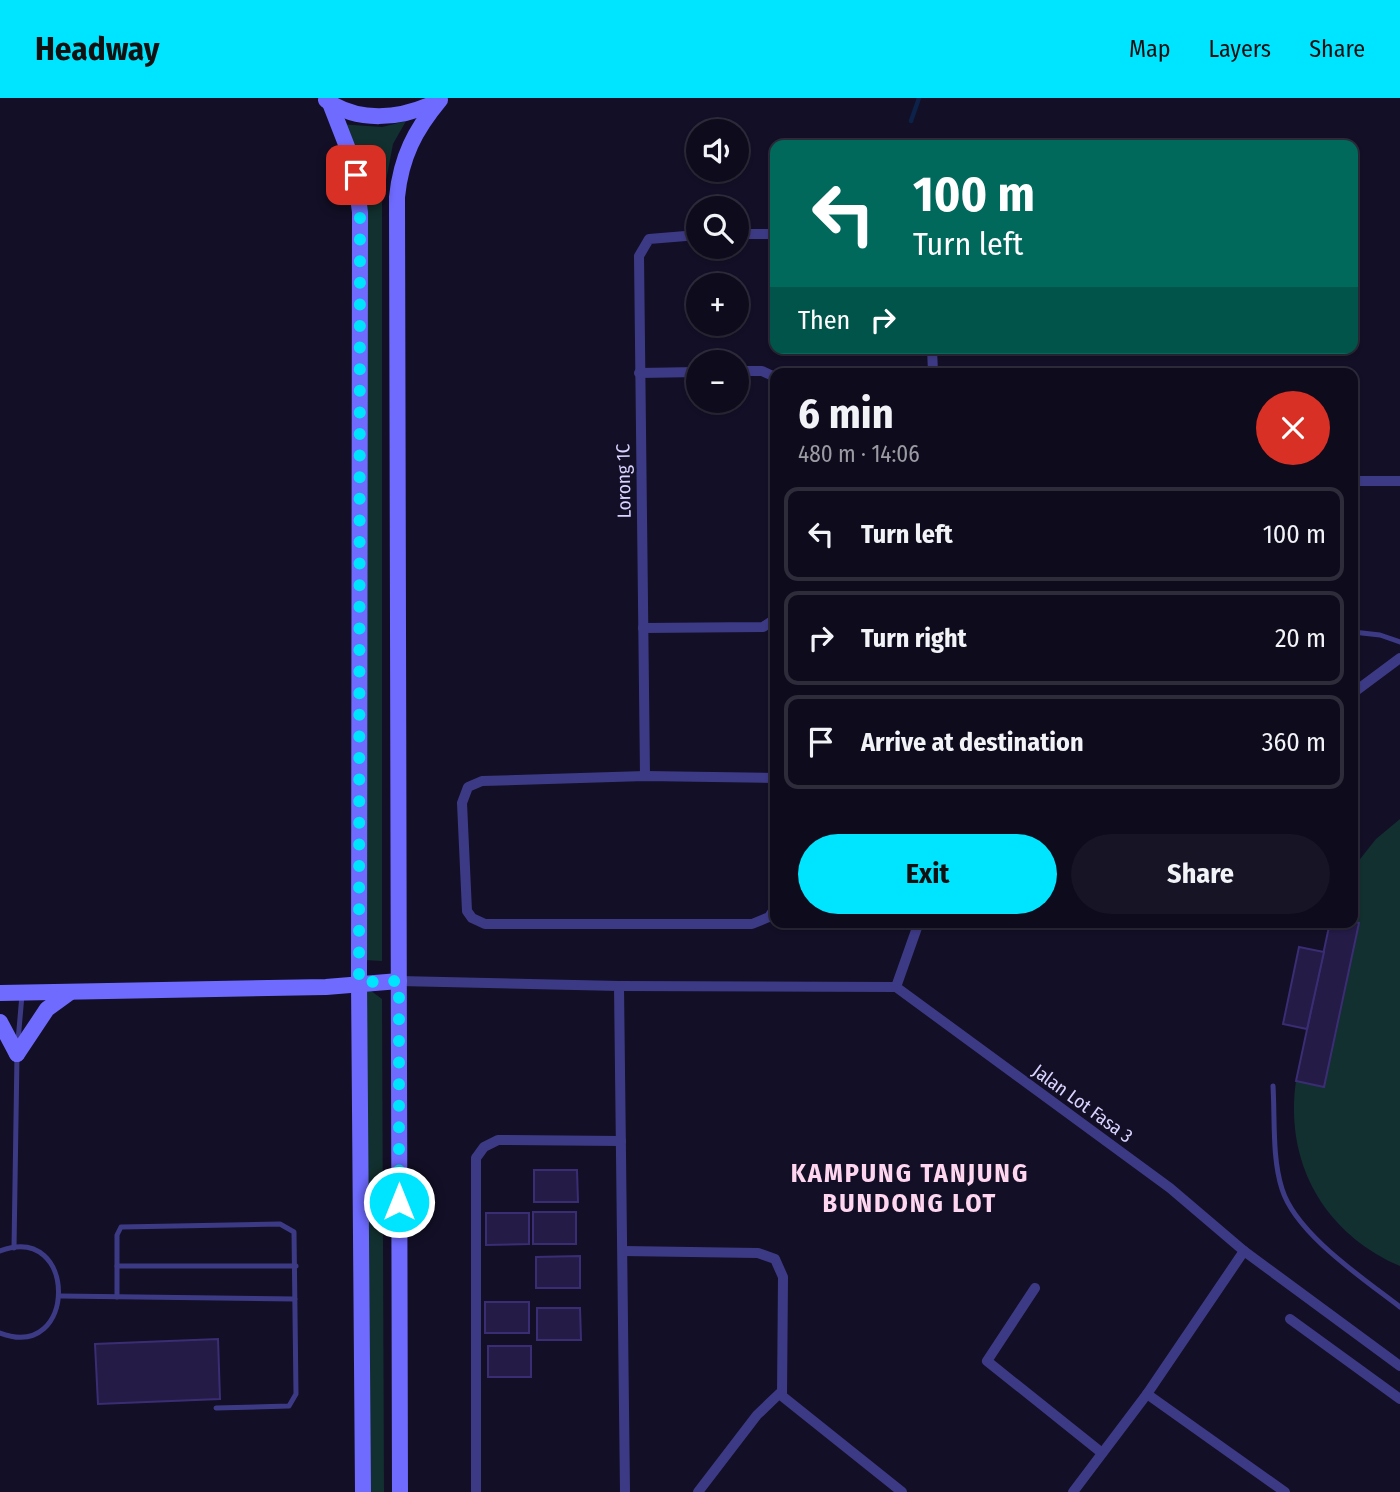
<!DOCTYPE html>
<html lang="en">
<head>
<meta charset="utf-8">
<style>
  body { margin:0; font-family:"Fira Sans Condensed",sans-serif; background:#171425; color:#f1f3f6; height:100vh; display:flex; flex-direction:column; font-size:26px; white-space:nowrap }
  * { box-sizing:border-box; margin:0 }
  p { font-size:23px; color:#9b9ba3 }
  .icon { flex:none; width:38px; height:38px; fill:none; stroke:currentColor; stroke-width:2; stroke-linecap:round; stroke-linejoin:round }
  .map { position:relative; flex:1; overflow:hidden }
  .panel { position:absolute; left:770px; top:270px; width:588px; height:560px; display:flex; flex-direction:column; background:#0e0b1c; border-radius:14px; box-shadow:0 2px 5px #0004,0 0 0 2px #2e2b3b }
  .panel>* { flex:none }
  .hud { position:absolute; left:770px; top:42px; width:588px; height:214px; border-radius:14px; box-shadow:0 2px 5px #0004,0 0 0 2px #2e2b3b; background:#00695c; color:#fff; overflow:hidden }
  .controls { position:absolute; left:686px; top:21px; display:grid; gap:14px }
  .controls a { display:grid; place-items:center; width:63px; height:63px; border-radius:50%; background:#0e0b1c; box-shadow:0 2px 5px #0004,0 0 0 2px #2e2b3b; font-size:35px }
  .pin { position:absolute; display:grid; place-items:center; width:60px; height:60px; color:#fff; margin:-30px; border-radius:14px; box-shadow:0 4px 10px #0006 }
  .me { position:absolute; width:77px; margin:-38px; rotate:0deg; stroke-linejoin:round; filter:drop-shadow(0 0 5px #0008) }
  .turn { display:flex; align-items:center; gap:24px; height:147px; padding:0 28px; font-size:32px }
  .turn .icon { width:91px; height:91px; stroke-width:2.5 }
  .turn b { display:block; font-size:49px; line-height:60px }
  .then { display:flex; align-items:center; height:66px; padding:0 28px; background:#0003; gap:14px; font-size:26px }
  .round { display:grid; place-items:center; flex:none; width:74px; height:74px; border-radius:37px; background:#171425 }
  .summary { display:flex; align-items:center; justify-content:space-between; height:119px; padding:0 28px }
  h1 { font-size:42px; font-weight:700; line-height:52px }
  .cta { display:flex; gap:14px; margin-top:auto; padding:14px 28px }
  .cta a { flex:1; height:80px; border-radius:42px; background:#00e5ff; color:#111; font-size:28px; font-weight:700; line-height:80px; text-align:center }
  .cta a+a { background:#171425; color:#f1f3f6 }
  ul { padding:0; list-style:none }
  li { display:flex; align-items:center; gap:21px; height:94px; margin:0 14px 10px; padding:0 14px; border:4px solid #2e2b3b; border-radius:14px }
  li div { flex:1 }
  li b { display:block; font-size:26px }
  li em { font-style:normal }
  header { display:flex; align-items:center; gap:42px; box-sizing:border-box; height:98px; padding:0 35px; background:#00e5ff; color:#111 }
  header strong { font-size:33px }
  nav { display:flex; gap:38px; margin-inline-start:auto; font-size:24px }
  .map>svg:first-child { display:block }
  .green { fill:#12302f }
  .lines { fill:none; stroke-linecap:round; stroke-linejoin:round }
  .stream { stroke:#0c2248; stroke-width:4.5 }
  .building { fill:#241b47; stroke:#3b2d73; stroke-width:2 }
  .lane { stroke:#3d3a85; stroke-width:5 }
  .street { stroke:#3d3a85; stroke-width:10 }
  .secondary { stroke:#6f6bff; stroke-width:16 }
  .route { stroke:#00e5ff; stroke-width:12; stroke-dasharray:0 21.6 }
  .labels { text-anchor:middle; stroke-width:5; stroke-linejoin:round; paint-order:stroke }
  .street-label { font-size:19px; fill:#d9d4ff; stroke:#130f26 }
  .district-label { font-size:26px; font-weight:bold; letter-spacing:2px; fill:#ffd6f0; stroke:#130f26 }
</style>
</head>
<body>
<header>
<strong>Headway</strong>
<nav><a>Map</a><a>Layers</a><a>Share</a></nav>
</header>
<div class="map">
<svg width="1400" height="1394" viewBox="0 0 1400 1394">
  <rect width="100%" height="100%" fill="#130f26"/>
  <g class="green">
    <path d="M406,23L393,46L382,104V863L364,862L362,104L339,26L382,29Z"/>
    <path d="M1400,721V1168C1325,1136 1284,1065 1296,983L1324,988L1359,825L1353,823V770L1376,741Z"/>
    <path d="M363,887L382,901L384,1394H364Z"/>
  </g>
  <g class="lines">
    <path class="stream" d="M911,23L919,0"/>
  </g>
  <g class="building">
    <path d="M1353,823L1359,825L1324,989L1296,983L1330,824Z"/>
    <path d="M1299,849L1324,854L1307,931L1283,926Z"/>
    <path d="M534,1072H577L578,1104H534Z"/>
    <rect x="533" y="1114" width="43" height="32"/>
    <path d="M486,1115H529V1146L486,1147Z"/>
    <path d="M580,1158V1190H536V1159Z"/>
    <rect x="485" y="1204" width="44" height="31"/>
    <path d="M537,1210H580L581,1242H537Z"/>
    <path d="M218,1241L220,1301L98,1306L95,1246Z"/>
    <rect x="488" y="1248" width="43" height="31"/>
  </g>
  <g class="lines">
    <g class="lane">
      <path d="M1353,534L1380,537L1400,544"/>
      <path d="M18,943L22,897"/>
      <path d="M1273,988C1275,1021 1272,1060 1282,1091C1296,1136 1364,1181 1400,1209"/>
      <path d="M14,1150L17,957"/>
      <path d="M0,1153C78,1123 78,1265 0,1235"/>
      <path d="M117,1168H296"/>
      <path d="M61,1198L295,1201"/>
      <path d="M117,1199V1137L121,1129L280,1126L294,1134L296,1296L289,1308L216,1310"/>
    </g>
    <g class="street">
      <path d="M737,136H775"/>
      <path d="M932,250L933,275"/>
      <path d="M737,273H762L775,279"/>
      <path d="M639,275L698,274"/>
      <path d="M1353,383H1400"/>
      <path d="M643,530L763,529L775,521"/>
      <path d="M1353,595L1400,560"/>
      <path d="M645,678L639,158L649,141L698,137"/>
      <path d="M775,680L645,678L482,683L468,689L462,705L467,813L472,820L485,826H752L769,819L775,810"/>
      <path d="M399,883L619,888L896,889"/>
      <path d="M619,888L625,1394"/>
      <path d="M896,889L1170,1090L1244,1153L1400,1268"/>
      <path d="M896,889L919,824"/>
      <path d="M623,1153L758,1155L775,1161L783,1179L782,1298L902,1394"/>
      <path d="M1035,1190L987,1263L1102,1355"/>
      <path d="M1290,1221L1400,1301"/>
      <path d="M1147,1296L1285,1394"/>
      <path d="M476,1394V1060L484,1049L498,1042L621,1043"/>
      <path d="M698,1394L757,1317L780,1295"/>
      <path d="M1073,1394L1147,1296L1244,1153"/>
    </g>
    <g class="secondary">
      <path d="M326,2C358,25 400,21 434,5"/>
      <path d="M330,5L353,64L360,114L359,884L363,1394"/>
      <path d="M0,895L326,889L399,883"/>
      <path d="M0,924L17,956"/>
      <path d="M17,956L47,911L69,895"/>
      <path d="M400,1394L397,99C401,59 415,32 440,2"/>
    </g>
  </g>
  <g class="lines">
    <path class="route" d="M356,77L360,114L359,884L399,883V1104"/>
  </g>
  <g class="labels">
    <g class="street-label">
      <text transform="translate(623 383) rotate(-91)" y="7">Lorong 1C</text>
      <text transform="translate(1083 1005) rotate(36)" y="7">Jalan Lot Fasa 3</text>
    </g>
    <g class="district-label">
      <text x="910" y="1084">KAMPUNG TANJUNG<tspan x="910" dy="30">BUNDONG LOT</tspan></text>
    </g>
  </g>
</svg>
<div class="controls">
<a><svg class="icon" aria-label="sound" viewBox="0 0 24 24"><path d="M4 9h4l5-4v14l-5-4H4zM17 9q2 3 0 6"/></svg></a>
<a><svg class="icon" aria-label="search" viewBox="0 0 24 24"><circle cx="10" cy="10" r="6"/><path d="M15 15l6 6"/></svg></a>
<a>+</a>
<a>−</a>
</div>
<div class="pin" style="left:356px;top:77px;background:#d93025"><svg class="icon" aria-label="arrive" viewBox="0 0 24 24"><path d="M6 21V4h12l-3 4 3 4H6"/></svg></div>
<svg class="me" style="left:399px;top:1104px" viewBox="-20 -20 40 40"><circle r="17" fill="#00e5ff" stroke="#fff" stroke-width="3"/><path d="M0-11L8 9 0 5-8 9z" fill="#fff"/></svg>
<div class="hud">
<div class="turn"><svg class="icon" aria-label="left" viewBox="0 0 24 24"><path d="M17 20v-9H6M10 6l-5 5 5 5"/></svg><div><b>100 m</b>Turn left</div></div>
<div class="then">Then<svg class="icon" aria-label="right" viewBox="0 0 24 24"><path d="M7 20v-9h11M14 6l5 5-5 5"/></svg></div>
</div>
<section class="panel">
<div class="summary"><div><h1>6 min</h1><p>480 m · 14:06</p></div><a class="round" style="background:#d93025;color:#fff"><svg class="icon" aria-label="close" viewBox="0 0 24 24"><path d="M6 6l12 12M18 6L6 18"/></svg></a></div>
<ul>
<li><svg class="icon" aria-label="left" viewBox="0 0 24 24"><path d="M17 20v-9H6M10 6l-5 5 5 5"/></svg><div><b>Turn left</b></div><em>100 m</em></li>
<li><svg class="icon" aria-label="right" viewBox="0 0 24 24"><path d="M7 20v-9h11M14 6l5 5-5 5"/></svg><div><b>Turn right</b></div><em>20 m</em></li>
<li><svg class="icon" aria-label="arrive" viewBox="0 0 24 24"><path d="M6 21V4h12l-3 4 3 4H6"/></svg><div><b>Arrive at destination</b></div><em>360 m</em></li>
</ul>
<div class="cta"><a>Exit</a><a>Share</a></div>
</section>
</div>
</body>
</html>
